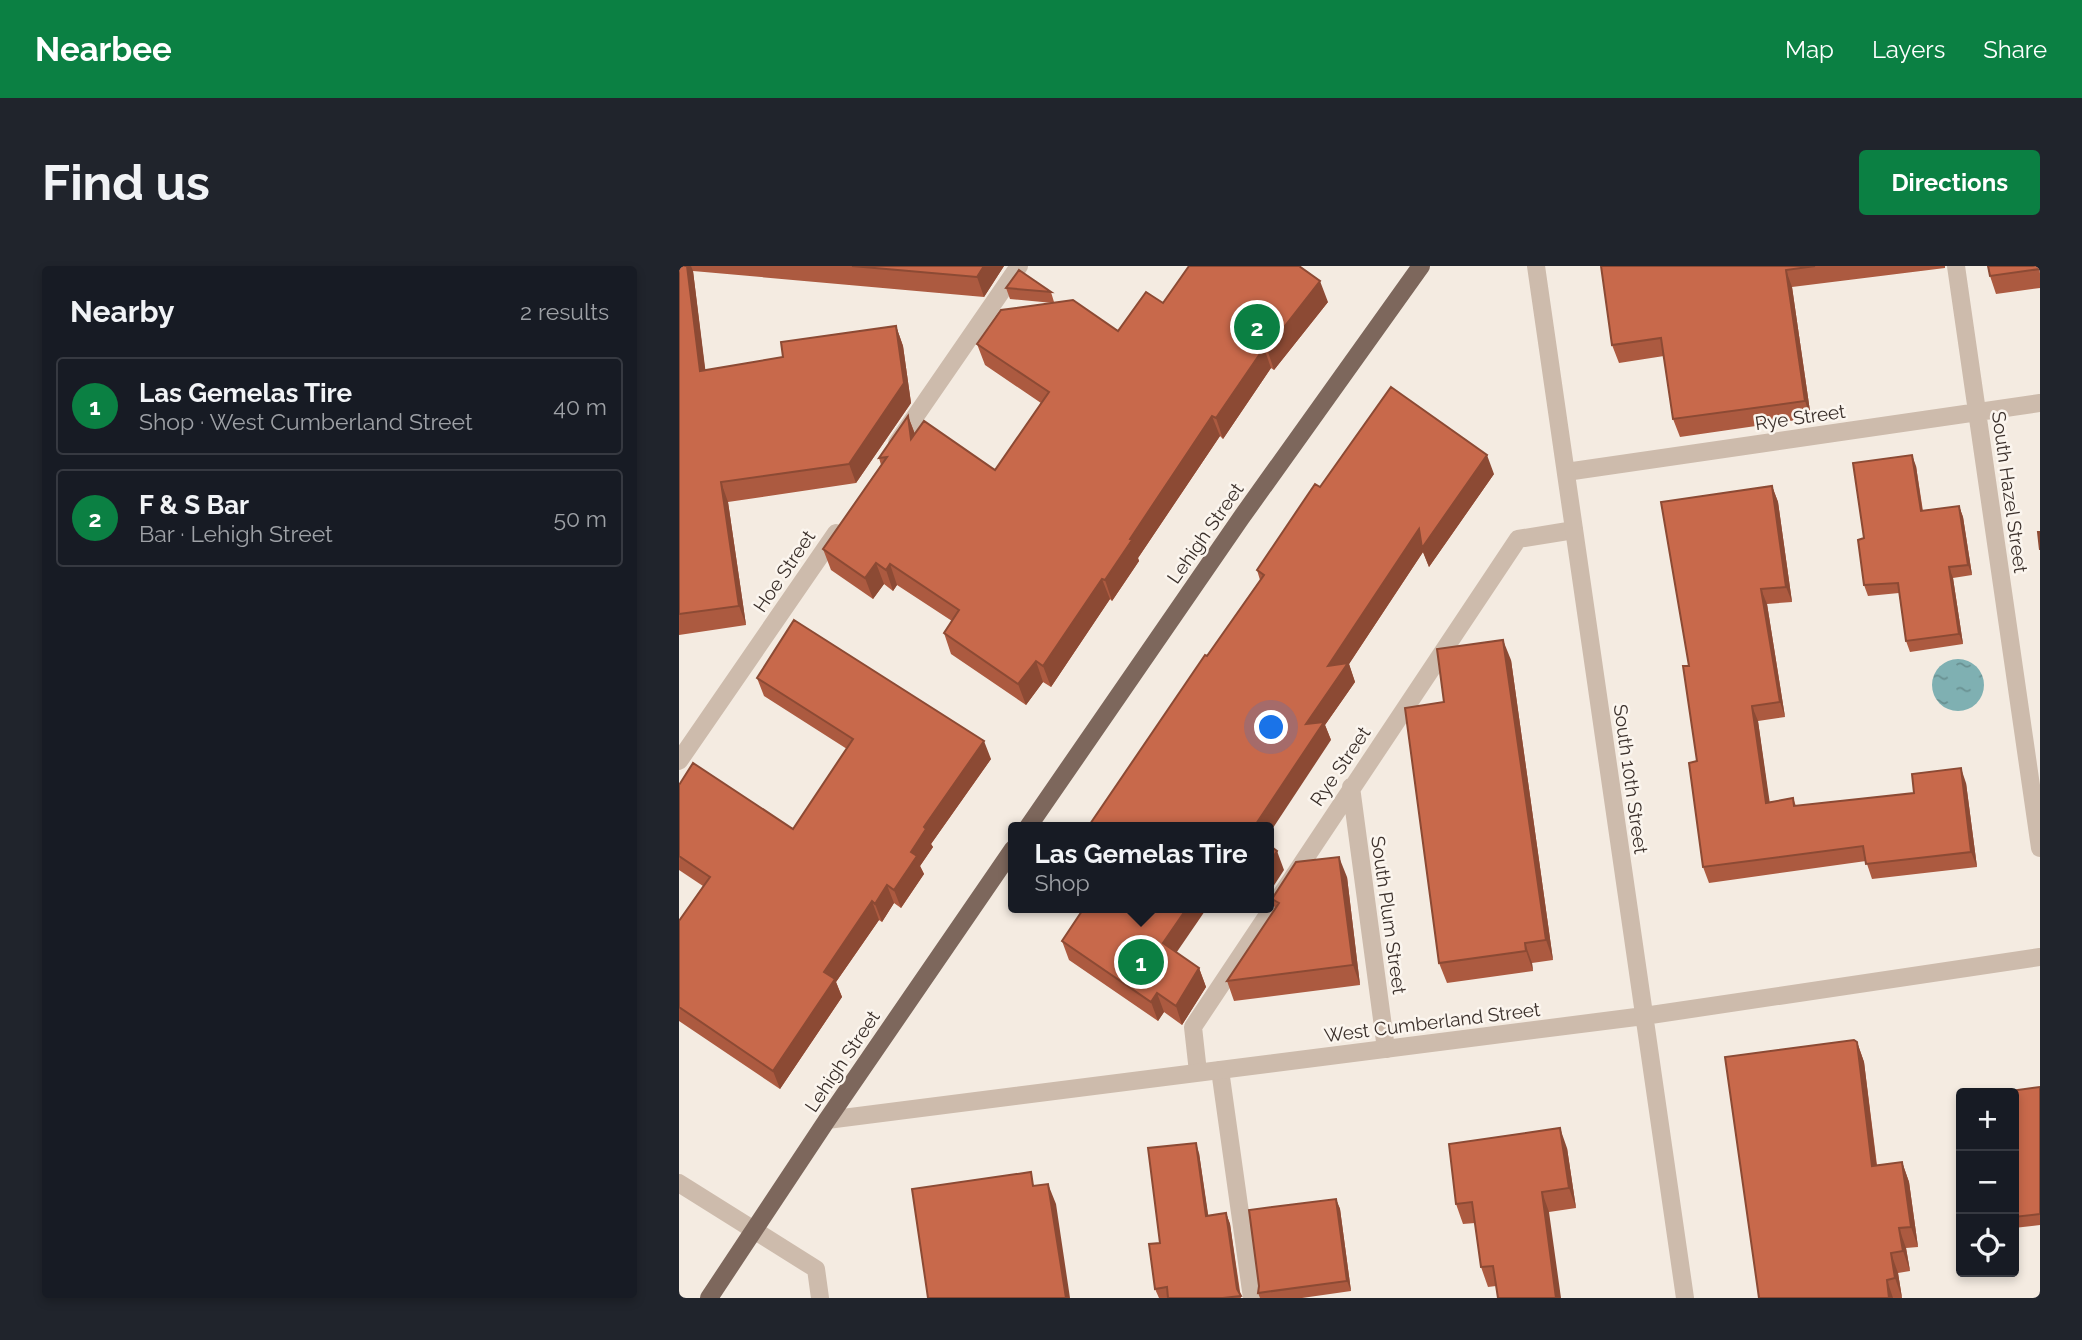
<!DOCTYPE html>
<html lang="en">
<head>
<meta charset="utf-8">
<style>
  :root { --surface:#171b24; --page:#20242c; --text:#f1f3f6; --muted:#9ea1a6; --line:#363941; --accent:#0b8043 }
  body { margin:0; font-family:Raleway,sans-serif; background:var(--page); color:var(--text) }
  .controls { position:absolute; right:21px; bottom:21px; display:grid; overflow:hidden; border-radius:7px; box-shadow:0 4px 10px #0003 }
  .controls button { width:63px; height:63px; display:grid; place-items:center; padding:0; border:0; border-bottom:2px solid var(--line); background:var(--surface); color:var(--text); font:35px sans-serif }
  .you { position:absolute; left:593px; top:462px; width:24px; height:24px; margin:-18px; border:5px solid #fff; border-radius:50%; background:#1a73e8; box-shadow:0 0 0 10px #1a73e833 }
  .badge { display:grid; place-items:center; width:46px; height:46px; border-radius:50%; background:var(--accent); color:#fff; font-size:23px; font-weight:700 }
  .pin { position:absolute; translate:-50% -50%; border:4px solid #fff; box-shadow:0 2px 7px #0006 }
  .popup { position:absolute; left:329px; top:556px; width:266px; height:91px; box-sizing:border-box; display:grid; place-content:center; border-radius:7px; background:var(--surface); filter:drop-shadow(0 2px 5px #0005); font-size:23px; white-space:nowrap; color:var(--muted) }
  .popup b { font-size:26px; color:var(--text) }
  .popup::after { content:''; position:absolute; left:50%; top:100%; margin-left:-14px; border:14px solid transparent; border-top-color:var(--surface) }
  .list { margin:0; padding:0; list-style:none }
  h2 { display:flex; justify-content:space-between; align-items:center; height:91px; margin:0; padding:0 28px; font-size:30px }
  h2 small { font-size:23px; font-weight:400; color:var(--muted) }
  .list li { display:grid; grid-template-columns:46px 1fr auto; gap:21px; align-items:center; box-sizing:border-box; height:98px; margin:0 14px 14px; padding:0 14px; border:2px solid var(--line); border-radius:7px }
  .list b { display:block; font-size:26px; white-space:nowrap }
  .list p { margin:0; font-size:23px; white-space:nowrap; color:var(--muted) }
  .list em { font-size:23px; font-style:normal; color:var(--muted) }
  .icon { flex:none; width:38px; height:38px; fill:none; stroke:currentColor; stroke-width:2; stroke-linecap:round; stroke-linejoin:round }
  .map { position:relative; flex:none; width:1361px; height:1032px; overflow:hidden; border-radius:7px }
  header { display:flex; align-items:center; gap:42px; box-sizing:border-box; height:98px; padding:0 35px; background:var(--accent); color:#fff }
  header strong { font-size:33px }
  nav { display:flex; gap:38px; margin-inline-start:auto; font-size:24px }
  .intro { display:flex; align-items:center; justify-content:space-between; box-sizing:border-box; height:168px; padding:0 42px }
  h1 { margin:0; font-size:49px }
  .button { padding:18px 32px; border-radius:7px; background:var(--accent); color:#fff; font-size:24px; font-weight:700 }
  main { display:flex; gap:42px; padding:0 42px }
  aside { flex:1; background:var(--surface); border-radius:7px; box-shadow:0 4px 10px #0003 }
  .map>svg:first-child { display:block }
</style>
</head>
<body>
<header>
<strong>Nearbee</strong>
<nav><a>Map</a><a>Layers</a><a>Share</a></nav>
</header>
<div class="intro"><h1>Find us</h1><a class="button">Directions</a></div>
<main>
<aside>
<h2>Nearby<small>2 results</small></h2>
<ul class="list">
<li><span class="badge">1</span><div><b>Las Gemelas Tire</b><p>Shop · West Cumberland Street</p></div><em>40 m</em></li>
<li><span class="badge">2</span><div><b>F &amp; S Bar</b><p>Bar · Lehigh Street</p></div><em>50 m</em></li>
</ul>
</aside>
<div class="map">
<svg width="1361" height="1032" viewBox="0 0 1361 1032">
  <defs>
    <pattern id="water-ripples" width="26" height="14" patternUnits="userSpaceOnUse" patternTransform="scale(1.75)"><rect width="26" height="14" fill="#7fb0b2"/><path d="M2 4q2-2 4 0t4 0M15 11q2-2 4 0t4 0" fill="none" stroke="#699091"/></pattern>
  </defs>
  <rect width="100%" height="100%" fill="#f4ebe1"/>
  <!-- water -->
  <path fill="url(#water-ripples)" d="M1253 419a26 26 0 1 1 52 0a26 26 0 1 1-52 0Z"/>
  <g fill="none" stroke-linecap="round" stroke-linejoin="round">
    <!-- service -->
    <path stroke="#cdbbac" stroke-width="18" d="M 1277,0 L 1361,582
      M 218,177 L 340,0
      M 887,206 L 1361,137
      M 0,495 L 157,267
      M 672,521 L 707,783
      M 541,804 L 573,1032
      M 519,806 L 514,761 L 839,273 L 895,264"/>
    <!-- minor -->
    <path stroke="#cdbbac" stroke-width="18" d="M 857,0 L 1006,1032
      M 148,854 L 965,750 L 1361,691
      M 0,917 L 137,1003 L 141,1032"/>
    <!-- primary -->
    <path stroke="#7d675c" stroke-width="18" d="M 349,561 L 562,252 L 742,0
      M 30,1032 L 148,854 L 334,583"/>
  </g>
  <!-- wall -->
  <path fill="#ac5a40" d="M 0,0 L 325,0 L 305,31 L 14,5 L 26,104 L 104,91 L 217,60 L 224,80 L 232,137 L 177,217 L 49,236 L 67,359 L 0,369 Z
    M 922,0 L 1266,0 L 1266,2 L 1113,21 L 1132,152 L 1001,171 L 994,153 L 985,90 L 940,97 L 933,79 Z
    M 1361,0 L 1361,22 L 1317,28 L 1311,10 Z
    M 327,22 L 372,26 L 375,36 L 439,65 L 484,37 L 649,36 L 595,104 L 592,102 L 544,173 L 541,170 L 459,292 L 460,295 L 433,335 L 431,333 L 372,421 L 364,416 L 347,439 L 272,388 L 265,367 L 273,355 L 218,319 L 214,325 L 205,318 L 194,333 L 152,304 L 144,283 L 202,199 L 200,192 L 229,150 L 236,168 L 316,204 L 362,137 L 306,99 L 298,78 L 374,37 L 331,33 Z
    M 1237,200 L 1244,245 L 1280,240 L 1284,251 L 1293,309 L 1274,312 L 1284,378 L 1231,386 L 1227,375 L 1220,327 L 1189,330 L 1185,319 L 1185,272 Z
    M 815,208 L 750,301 L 744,286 L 670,398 L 676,416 L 646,459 L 652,474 L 528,390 L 581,314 L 578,304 L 641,221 Z
    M 1093,220 L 1099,236 L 1113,336 L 1088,338 L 1106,451 L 1079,455 L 1090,536 L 1114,532 L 1117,540 L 1235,527 L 1287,517 L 1298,601 L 1193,613 L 1187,595 L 1030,617 L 1024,601 L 1018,495 L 1010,400 Z
    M 832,394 L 874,694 L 853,697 L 854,705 L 768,717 L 760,697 L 765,436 Z
    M 78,412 L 312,493 L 252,578 L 254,581 L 241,600 L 245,608 L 222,642 L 215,637 L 203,656 L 200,654 L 157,716 L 163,731 L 101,823 L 0,755 L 0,655 L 24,620 L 0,604 L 0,519 L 114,563 L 168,483 L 85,430 Z
    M 668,611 L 681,719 L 555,735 L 548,715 L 596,643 L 593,633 Z
    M 383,675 L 497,686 L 520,702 L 527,721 L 503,759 L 485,746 L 479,755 L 390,694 Z
    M 1178,776 L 1185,796 L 1198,899 L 1223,896 L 1230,916 L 1239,981 L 1227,982 L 1231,1005 L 1219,1007 L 1223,1032 L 1080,1032 Z
    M 1361,821 L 1361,959 L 1335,962 L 1335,827 Z
    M 888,882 L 897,942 L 870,946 L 817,1020 L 809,1021 L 802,1001 L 796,957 L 784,958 L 777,938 Z
    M 520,887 L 529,950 L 547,947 L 551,958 L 562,1032 L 480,1032 L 476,1023 L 481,977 Z
    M 657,933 L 661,943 L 672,1025 L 623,1032 L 581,1032 L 579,1027 Z"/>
  <!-- shaded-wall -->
  <path fill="#8c4a34" d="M 8,0 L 12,0 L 14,5 L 29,125 L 21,105 Z
    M 305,0 L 325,0 L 305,31 L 298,11 Z
    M 1107,4 L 1113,21 L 1132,152 L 1126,135 Z
    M 641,15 L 649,36 L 595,104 L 588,83 Z
    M 217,60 L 224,80 L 232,137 L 177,217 L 170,198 Z
    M 585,82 L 592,102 L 544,173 L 537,152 Z
    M 229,150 L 237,171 L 232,173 Z
    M 533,150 L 541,170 L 459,292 L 460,295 L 433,335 L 426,314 L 451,273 Z
    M 808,189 L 815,208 L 750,301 L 744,286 L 670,398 L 676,416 L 646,459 L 652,474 L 590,568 L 590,561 L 575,561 L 627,458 L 649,400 L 740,263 Z
    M 1233,189 L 1237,200 L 1245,256 L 1242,245 Z
    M 42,216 L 49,236 L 67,359 L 60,340 Z
    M 1093,220 L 1099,236 L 1113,336 L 1107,321 Z
    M 1280,240 L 1284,251 L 1293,309 L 1289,299 Z
    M 197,297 L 205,318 L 194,333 L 186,312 Z
    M 211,298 L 218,319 L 214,325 L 207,304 Z
    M 1270,301 L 1274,312 L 1284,378 L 1280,368 Z
    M 423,313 L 431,333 L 372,421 L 364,400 Z
    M 1082,323 L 1088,338 L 1106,451 L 1101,436 Z
    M 824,374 L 832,394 L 874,694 L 867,674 Z
    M 357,395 L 364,416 L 347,439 L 339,418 Z
    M 1073,440 L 1079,455 L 1093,552 L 1087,537 Z
    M 305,475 L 312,493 L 252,578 L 254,581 L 241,600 L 245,608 L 222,642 L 215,624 L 232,586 L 245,561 Z
    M 1282,502 L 1287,517 L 1298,601 L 1292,586 Z
    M 598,585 L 605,604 L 590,627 L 590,598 Z
    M 660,591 L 668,611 L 681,719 L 674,699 Z
    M 208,619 L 215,637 L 203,656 L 196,638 Z
    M 193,635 L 200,654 L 157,716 L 163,731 L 101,823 L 94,805 L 145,706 Z
    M 508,642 L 528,642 L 491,696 L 484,677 Z
    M 846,677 L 853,697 L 854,705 L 847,685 Z
    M 520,702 L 527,721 L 503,759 L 497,740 Z
    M 478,727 L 485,746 L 479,755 L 472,736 Z
    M 1178,776 L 1185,796 L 1200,920 L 1193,900 Z
    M 881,862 L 888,882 L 897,942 L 890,922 Z
    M 517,877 L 520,887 L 531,961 L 527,950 Z
    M 1223,896 L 1230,916 L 1239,981 L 1232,961 Z
    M 369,918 L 377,938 L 391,1032 L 387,1032 Z
    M 863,926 L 870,946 L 882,1032 L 877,1032 Z
    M 657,933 L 661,943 L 672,1025 L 668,1015 Z
    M 547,947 L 551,958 L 561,1030 L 558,1023 Z
    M 1220,962 L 1227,982 L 1231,1005 L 1224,985 Z
    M 1212,987 L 1219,1007 L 1223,1032 L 1216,1012 Z
    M 1208,1014 L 1214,1032 L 1210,1032 Z"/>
  <!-- building -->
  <path fill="#c8694b" stroke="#8c4a34" stroke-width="2" d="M 0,0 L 8,0 L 21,105 L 104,91 L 102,76 L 217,60 L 225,117 L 170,198 L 42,216 L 60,340 L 0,348 Z
    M 173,0 L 305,0 L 298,11 Z
    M 510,0 L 620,0 L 641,15 L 588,83 L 585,82 L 537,152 L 533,150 L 451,273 L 453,274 L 426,314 L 423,313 L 364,400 L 357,395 L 339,418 L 265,367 L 280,344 L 211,298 L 207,304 L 197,297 L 186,312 L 144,283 L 208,191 L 200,192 L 229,150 L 232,173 L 245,155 L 316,204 L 370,126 L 298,78 L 322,44 L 394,34 L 439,65 L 467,26 L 484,37 Z
    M 922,0 L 1136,0 L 1107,4 L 1126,135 L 994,153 L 982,72 L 933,79 Z
    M 1309,0 L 1361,0 L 1361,3 L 1311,10 Z
    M 340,4 L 372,26 L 327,22 Z
    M 712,121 L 808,189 L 743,282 L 740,263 L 649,400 L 669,397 L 627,458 L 645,456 L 575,561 L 409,561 L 526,389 L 528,390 L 585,309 L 578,304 L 636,218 L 641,221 Z
    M 1233,189 L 1242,245 L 1280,240 L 1289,299 L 1270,301 L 1280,368 L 1227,375 L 1219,317 L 1185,319 L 1179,274 L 1185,272 L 1174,197 Z
    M 1093,220 L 1107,321 L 1082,323 L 1101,436 L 1073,440 L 1087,537 L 1114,532 L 1115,540 L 1235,527 L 1233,508 L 1282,502 L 1292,586 L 1187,598 L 1184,580 L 1024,601 L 1010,497 L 1018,495 L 1004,400 L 1010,400 L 982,236 Z
    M 1359,266 L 1361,266 L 1361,284 Z
    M 115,354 L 305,475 L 245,561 L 247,563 L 232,586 L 238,590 L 215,624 L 208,619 L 196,638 L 193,635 L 145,706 L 156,713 L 94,805 L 0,741 L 0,655 L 31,611 L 0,590 L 0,519 L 14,497 L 114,563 L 174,473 L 78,412 Z
    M 824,374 L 867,674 L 846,677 L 847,685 L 760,697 L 726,442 L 765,436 L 758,383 Z
    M 590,579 L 598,585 L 590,598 Z
    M 660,591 L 674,699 L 548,715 L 600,637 L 593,633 L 617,596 Z
    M 405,642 L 508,642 L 484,677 L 520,702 L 497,740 L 478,727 L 472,736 L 383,675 Z
    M 1175,774 L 1178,776 L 1193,900 L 1223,896 L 1232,961 L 1220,962 L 1224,985 L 1212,987 L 1216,1012 L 1208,1014 L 1210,1032 L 1080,1032 L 1046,791 Z
    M 1361,821 L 1361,948 L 1335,951 L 1335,827 L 1317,827 Z
    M 881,862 L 890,922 L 863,926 L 877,1032 L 819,1032 L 814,1000 L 802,1001 L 793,936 L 777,938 L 770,878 Z
    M 517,877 L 527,950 L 547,947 L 558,1023 L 562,1030 L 544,1032 L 489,1032 L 488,1021 L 476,1023 L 470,978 L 481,977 L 469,882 Z
    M 352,906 L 354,920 L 369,918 L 387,1032 L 249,1032 L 233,923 Z
    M 657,933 L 668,1015 L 579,1027 L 580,1020 L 570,944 Z"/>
  <g text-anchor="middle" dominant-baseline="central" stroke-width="5" stroke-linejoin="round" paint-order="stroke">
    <!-- street labels -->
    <g font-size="19" fill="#3b302b" stroke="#fbf5ee">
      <text transform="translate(1121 151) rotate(-8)">Rye Street</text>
      <text transform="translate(1331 226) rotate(82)">South Hazel Street</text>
      <text transform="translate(526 267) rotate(-55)">Lehigh Street</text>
      <text transform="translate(105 305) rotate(-56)">Hoe Street</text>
      <text transform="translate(661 500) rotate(-56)">Rye Street</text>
      <text transform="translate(952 513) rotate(82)">South 10th Street</text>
      <text transform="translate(710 649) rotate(82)">South Plum Street</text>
      <text transform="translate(753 756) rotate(-7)">West Cumberland Street</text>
      <text transform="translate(163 795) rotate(-56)">Lehigh Street</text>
    </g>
  </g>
</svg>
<div class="controls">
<button>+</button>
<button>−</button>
<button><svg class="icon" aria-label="locate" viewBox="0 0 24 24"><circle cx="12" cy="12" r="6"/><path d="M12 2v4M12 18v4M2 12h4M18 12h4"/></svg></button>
</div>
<div class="you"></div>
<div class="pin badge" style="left:462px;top:696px">1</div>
<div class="popup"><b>Las Gemelas Tire</b>Shop</div>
<div class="pin badge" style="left:578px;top:61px">2</div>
</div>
</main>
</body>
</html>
